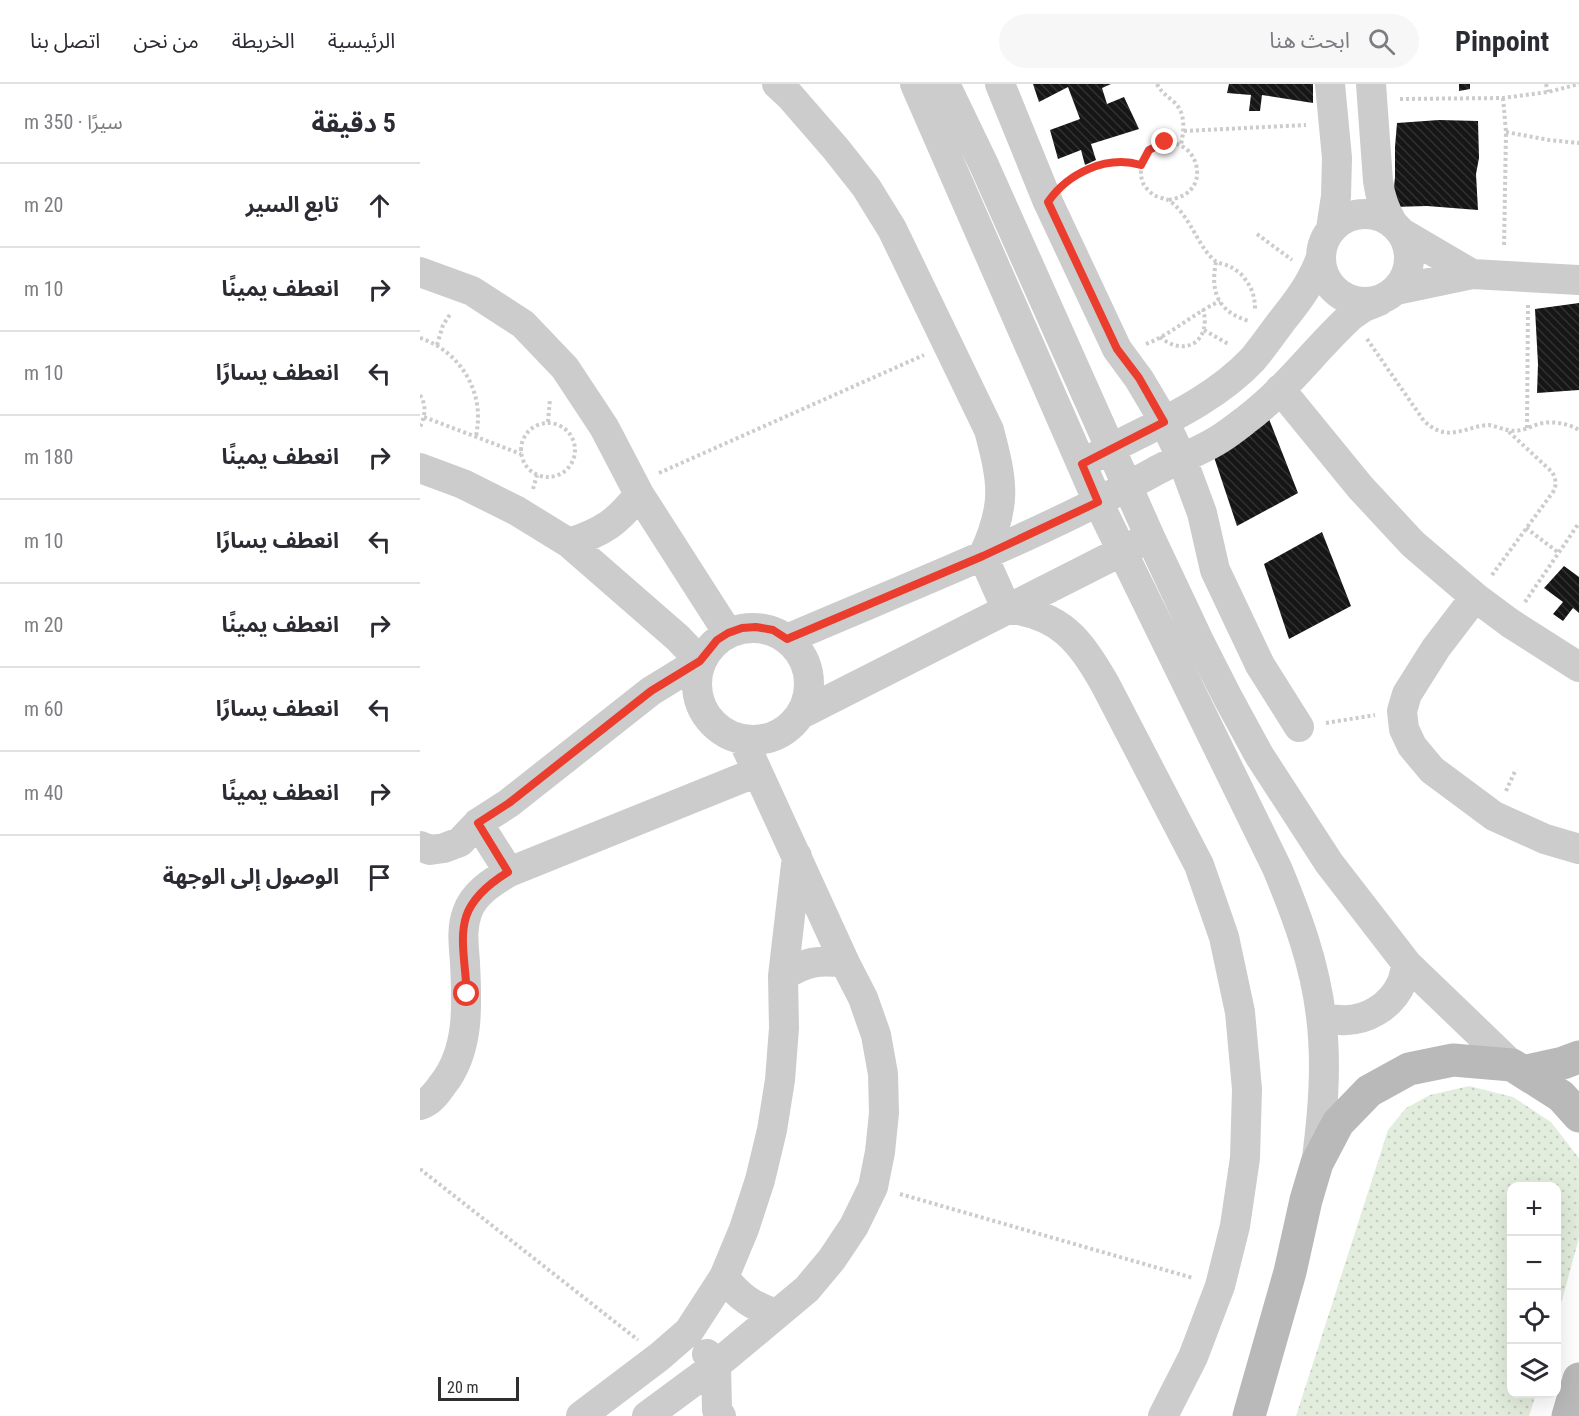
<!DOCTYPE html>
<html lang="ar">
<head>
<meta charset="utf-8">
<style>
  :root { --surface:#fff; --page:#f7f7f7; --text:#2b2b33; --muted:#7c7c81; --line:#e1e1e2 }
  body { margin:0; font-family:"Roboto Condensed","Noto Sans Arabic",sans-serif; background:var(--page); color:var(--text); direction:rtl }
  .controls { position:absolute; right:18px; bottom:18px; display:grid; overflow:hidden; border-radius:12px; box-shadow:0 6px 24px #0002 }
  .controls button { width:54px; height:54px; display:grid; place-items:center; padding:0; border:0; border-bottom:2px solid var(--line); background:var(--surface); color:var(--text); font:30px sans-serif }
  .scale { position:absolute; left:18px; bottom:15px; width:81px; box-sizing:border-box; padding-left:6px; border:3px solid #2f2f2f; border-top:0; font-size:16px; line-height:21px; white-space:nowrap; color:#2f2f2f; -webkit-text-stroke:4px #fff; paint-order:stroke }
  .stop { position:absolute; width:18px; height:18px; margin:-14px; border:4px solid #ea3d2e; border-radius:50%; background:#fff }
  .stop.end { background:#ea3d2e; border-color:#fff; box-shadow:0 2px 6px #0008 }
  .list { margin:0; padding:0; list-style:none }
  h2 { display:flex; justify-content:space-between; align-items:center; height:78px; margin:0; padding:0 24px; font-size:26px }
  h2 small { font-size:20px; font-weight:400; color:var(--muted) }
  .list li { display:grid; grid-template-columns:39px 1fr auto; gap:18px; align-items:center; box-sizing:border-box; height:84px; padding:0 24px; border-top:2px solid var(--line) }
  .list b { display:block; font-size:22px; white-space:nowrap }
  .list em { font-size:20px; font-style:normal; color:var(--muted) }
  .icon { flex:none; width:33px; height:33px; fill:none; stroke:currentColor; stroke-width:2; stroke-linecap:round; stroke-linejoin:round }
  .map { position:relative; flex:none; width:1159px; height:1332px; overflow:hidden; direction:ltr }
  header { display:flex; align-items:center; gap:36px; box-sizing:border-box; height:84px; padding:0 30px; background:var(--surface); border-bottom:2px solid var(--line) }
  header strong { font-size:28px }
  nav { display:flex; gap:33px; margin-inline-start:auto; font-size:21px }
  .search { width:420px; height:54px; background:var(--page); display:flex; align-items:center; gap:15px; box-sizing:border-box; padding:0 21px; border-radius:33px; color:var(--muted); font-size:22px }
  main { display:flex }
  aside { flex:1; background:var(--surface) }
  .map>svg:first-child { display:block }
</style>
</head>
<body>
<header>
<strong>Pinpoint</strong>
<div class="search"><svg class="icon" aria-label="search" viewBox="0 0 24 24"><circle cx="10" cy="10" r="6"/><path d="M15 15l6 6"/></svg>ابحث هنا</div>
<nav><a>الرئيسية</a><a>الخريطة</a><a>من نحن</a><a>اتصل بنا</a></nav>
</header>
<main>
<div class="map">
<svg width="1159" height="1332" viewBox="0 0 1159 1332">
  <defs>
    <pattern id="garden-dots" width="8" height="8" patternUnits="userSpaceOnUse" patternTransform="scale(1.5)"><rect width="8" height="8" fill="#e3eddd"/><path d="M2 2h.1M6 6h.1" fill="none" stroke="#c3ccbe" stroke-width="1.8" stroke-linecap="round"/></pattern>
    <pattern id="building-back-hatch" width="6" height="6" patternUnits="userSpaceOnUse" patternTransform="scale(1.5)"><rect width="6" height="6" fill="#161616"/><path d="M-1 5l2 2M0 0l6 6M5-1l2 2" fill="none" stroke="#303030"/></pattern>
  </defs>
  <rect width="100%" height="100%" fill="#fff"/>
  <!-- garden -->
  <path fill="url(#garden-dots)" d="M 1049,1002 L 1093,1013 L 1131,1038 L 1159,1074 L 1159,1154 L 1137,1234 L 1136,1102 L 1092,1102 L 1092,1310 L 1116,1310 L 1109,1332 L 876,1332 L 968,1046 L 986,1024 L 1010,1011 Z"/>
  <!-- building -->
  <path fill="url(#building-back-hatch)" d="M 613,0 L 691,0 L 682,4 L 687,20 L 704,13 L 719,45 L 671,60 L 676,76 L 665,81 L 661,66 L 638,75 L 630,46 L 660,35 L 648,3 L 619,18 Z
    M 809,0 L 893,0 L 893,19 L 842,11 L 840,27 L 829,27 L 831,11 L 807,9 Z
    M 1039,0 L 1050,0 L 1050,5 L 1039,7 Z
    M 1019,36 L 1058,37 L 1059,74 L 1056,90 L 1058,126 L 1007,122 L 972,123 L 975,93 L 975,63 L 977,39 Z
    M 1159,219 L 1159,306 L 1117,309 L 1118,280 L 1115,225 Z
    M 849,335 L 878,409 L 817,442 L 792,367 Z
    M 902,448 L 931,522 L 869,555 L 844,480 Z
    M 1144,482 L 1159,493 L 1159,529 L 1153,524 L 1143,537 L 1133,530 L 1143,518 L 1124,504 Z"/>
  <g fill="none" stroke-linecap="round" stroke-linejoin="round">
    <!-- path -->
    <path stroke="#ccc" stroke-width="4" stroke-dasharray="3 3" stroke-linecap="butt" d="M 737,0 C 741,8 747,12 754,18 C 766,29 764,46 761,61
      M 1126,0 L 1128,8
      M 1083,14 L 1086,48 L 1084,163
      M 980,15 L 1083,14 L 1128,8 L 1159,0
      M 764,47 L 886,41
      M 1086,48 L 1129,56 L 1159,59
      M 649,96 C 671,83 695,74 721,81
      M 749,116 C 753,115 758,114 762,112 C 790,99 776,56 746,59 C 727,60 715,84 724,101 C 728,107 735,113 742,114 C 746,116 747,115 750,117 C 771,133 777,161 794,176 C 799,180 806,180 811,183 C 816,186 822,190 825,195 C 832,204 835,213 835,225
      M 837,150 L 872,176
      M 796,178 C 790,208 798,228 829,237
      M 784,246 L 810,261
      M 740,253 C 765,274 792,257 783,225
      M 0,254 C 34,265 58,297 58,333 C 58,340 57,346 56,353
      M 947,255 L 1004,337 C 1023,354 1034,349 1056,343 C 1060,342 1065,341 1069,341 C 1080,343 1090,349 1101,346 C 1108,345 1115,340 1123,339 C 1135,337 1149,340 1159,346
      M 726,260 C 752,250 774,229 800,217
      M 17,261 L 23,241 L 31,229
      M 0,311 C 7,322 5,332 0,343
      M 4,333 L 101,370
      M 128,338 L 130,315
      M101 366a27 27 0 1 1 54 0a27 27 0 1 1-54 0Z
      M 1107,344 L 1108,221
      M 239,389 L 504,271
      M 113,405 L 117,391
      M 1106,444 L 1139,469
      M 1072,491 L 1133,408 C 1137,401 1136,395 1132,388 L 1088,347
      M 1105,518 L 1159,439
      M 906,639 L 955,631
      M 1086,707 L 1096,685
      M 0,1085 L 218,1256
      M 480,1110 L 773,1194"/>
    <!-- street -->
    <path stroke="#ccc" stroke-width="30" d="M 357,0 L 370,12 L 416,65 L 446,103 L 472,145 L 569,346 C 583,399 587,421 563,472 L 586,524 C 641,531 659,555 685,600 L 779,781 L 804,853 L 820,928 L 827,1005 L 825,1074 L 815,1142 L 800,1202 L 773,1273 L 743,1332
      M 495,0 L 678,418 L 857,784 C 877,832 895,880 901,932 C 907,980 903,1027 897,1074
      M 525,0 L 564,81 L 730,453 L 779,557 L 808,614 L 839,671 L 909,779 L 987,880 L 1092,981
      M 580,0 L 628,118 L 697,265 L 719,295 L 744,337 L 762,375 L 782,429 L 795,486 L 840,581 L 879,643
      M 910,0 L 917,74 L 916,112 L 911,145
      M 951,0 L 958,97 C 960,112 964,125 972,138
      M901 174a44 44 0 1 1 88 0a44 44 0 1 1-88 0Z
      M 982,149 L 1052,190
      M 0,188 L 52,207 L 103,240 L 145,284 L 184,343 L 219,410 L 308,549
      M 976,206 L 1052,190 L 1159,196
      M 860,305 L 940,403 L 993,460 L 1055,513 L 1090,539 L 1159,583
      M 673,374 C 727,344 790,321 833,275 C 843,263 852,250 861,238 C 877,218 891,200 900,176
      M 0,384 L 43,400 L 97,427 L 149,459 L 258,554 L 280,577 L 231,607 L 89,719 L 58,739 L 40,758 L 24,764 L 10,766 L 0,762
      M 149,459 C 183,448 198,438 219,410
      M 1055,513 L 1016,564 L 987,610 L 982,627 L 984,645 L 992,662 L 1012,686 L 1074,732 L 1125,755 L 1159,765
      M277 600a56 56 0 1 1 112 0a56 56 0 1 1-112 0Z
      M 367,555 C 490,502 615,454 732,389 C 753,377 777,369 798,356 C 808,350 818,342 827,335 C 866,306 895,265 931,232 L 944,223 L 959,217
      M 381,630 L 718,459
      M 58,739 L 89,788
      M 363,892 C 385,878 399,875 425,879
      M 901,932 C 907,934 914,936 920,936 C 946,938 972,922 982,898 C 984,893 985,886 987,880
      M 0,1021 C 11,1018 17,1008 23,1000 C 50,966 47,919 45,879 C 44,862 41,846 47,829 C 53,810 72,798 89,788 L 337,688
      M 304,1193 C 318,1212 333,1223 357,1230
      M 287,1270 L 296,1281 L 297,1326 L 301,1332
      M 161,1332 L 239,1273 L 269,1247 L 304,1193 L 324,1145 L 340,1096 L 352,1046 L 360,996 L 364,944 L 363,892 L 377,772
      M 227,1332 L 296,1281 L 387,1205 L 412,1175 L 434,1142 L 453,1103 L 460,1068 L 464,1029 L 463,990 L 456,951 L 443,914 L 425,879 L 323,656"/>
    <!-- secondary -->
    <path stroke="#b9b9b9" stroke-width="33" d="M 1103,988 L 1143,979 L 1159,973
      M 829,1332 L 870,1188 L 886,1116 L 897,1079 L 918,1039 L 949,1007 L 989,985 L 1033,976 L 1092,981 L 1141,1012 L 1159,1032
      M 1148,1332 L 1159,1295"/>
  </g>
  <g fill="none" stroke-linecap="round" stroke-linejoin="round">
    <!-- route -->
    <path stroke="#ea3d2e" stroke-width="8" d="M 47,910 C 43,850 30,824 88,788 L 58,739 L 89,719 L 231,607 L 280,577 L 297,556 L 308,549 L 322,544 L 336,543 L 353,546 L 367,555 L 563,472 L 678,418 L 662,380 L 744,338 L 719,294 L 697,265 L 628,118 C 648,89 686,71 721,81 L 729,66 L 745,58"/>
  </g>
</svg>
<div class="controls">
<button>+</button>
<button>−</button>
<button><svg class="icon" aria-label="locate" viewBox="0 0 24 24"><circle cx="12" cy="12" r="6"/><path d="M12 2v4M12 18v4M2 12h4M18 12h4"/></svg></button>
<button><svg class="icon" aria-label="layers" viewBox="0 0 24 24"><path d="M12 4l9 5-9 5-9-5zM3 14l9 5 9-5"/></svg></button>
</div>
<div class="scale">20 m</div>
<div class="stop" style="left:47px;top:910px"></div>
<div class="stop end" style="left:745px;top:58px"></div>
</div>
<aside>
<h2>5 دقيقة<small>سيرًا · 350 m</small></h2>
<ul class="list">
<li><svg class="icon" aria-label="ahead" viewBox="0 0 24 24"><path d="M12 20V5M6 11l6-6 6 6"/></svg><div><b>تابع السير</b></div><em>20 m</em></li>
<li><svg class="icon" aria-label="right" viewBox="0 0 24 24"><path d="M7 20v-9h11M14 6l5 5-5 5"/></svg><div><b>انعطف يمينًا</b></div><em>10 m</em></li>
<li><svg class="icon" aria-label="left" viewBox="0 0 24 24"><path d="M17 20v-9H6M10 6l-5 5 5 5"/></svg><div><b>انعطف يسارًا</b></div><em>10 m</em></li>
<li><svg class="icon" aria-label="right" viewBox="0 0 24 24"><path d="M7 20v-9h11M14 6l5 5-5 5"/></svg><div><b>انعطف يمينًا</b></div><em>180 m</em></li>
<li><svg class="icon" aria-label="left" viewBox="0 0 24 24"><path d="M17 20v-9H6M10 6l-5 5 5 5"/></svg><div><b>انعطف يسارًا</b></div><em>10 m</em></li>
<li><svg class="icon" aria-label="right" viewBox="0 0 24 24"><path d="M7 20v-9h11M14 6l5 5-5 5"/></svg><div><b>انعطف يمينًا</b></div><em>20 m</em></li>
<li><svg class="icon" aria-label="left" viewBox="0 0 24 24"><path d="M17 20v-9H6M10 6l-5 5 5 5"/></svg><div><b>انعطف يسارًا</b></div><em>60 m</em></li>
<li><svg class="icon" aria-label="right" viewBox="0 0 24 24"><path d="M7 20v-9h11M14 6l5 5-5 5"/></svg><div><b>انعطف يمينًا</b></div><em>40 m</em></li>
<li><svg class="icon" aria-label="arrive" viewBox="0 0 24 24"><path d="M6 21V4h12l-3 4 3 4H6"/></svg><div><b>الوصول إلى الوجهة</b></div></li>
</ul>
</aside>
</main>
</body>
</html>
